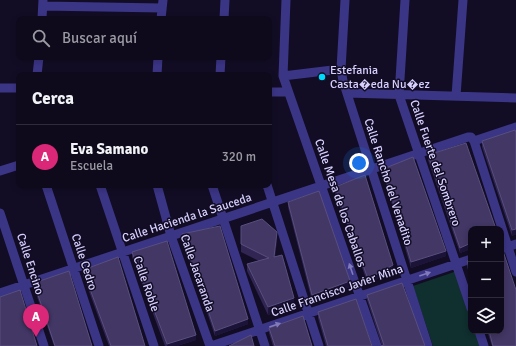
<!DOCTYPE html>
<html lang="es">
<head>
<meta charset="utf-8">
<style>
  :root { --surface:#0e0a1b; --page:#1c1828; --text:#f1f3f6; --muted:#9b9aa3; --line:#2e2b3a; --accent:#db2777 }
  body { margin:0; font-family:Signika,sans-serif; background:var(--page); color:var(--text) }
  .controls { position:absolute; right:12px; bottom:12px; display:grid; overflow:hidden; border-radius:8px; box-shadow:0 2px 6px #0003 }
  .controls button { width:36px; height:36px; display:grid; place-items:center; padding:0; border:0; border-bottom:1px solid var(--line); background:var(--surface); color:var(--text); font:20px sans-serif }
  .you { position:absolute; left:359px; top:163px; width:14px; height:14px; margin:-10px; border:3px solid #fff; border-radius:50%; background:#1a73e8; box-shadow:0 0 0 6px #1a73e833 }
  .badge { display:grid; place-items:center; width:26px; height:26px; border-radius:50%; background:var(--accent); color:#fff; font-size:13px; font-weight:700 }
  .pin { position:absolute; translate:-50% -33px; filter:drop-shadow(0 1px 2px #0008) }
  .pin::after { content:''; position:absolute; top:21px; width:14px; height:12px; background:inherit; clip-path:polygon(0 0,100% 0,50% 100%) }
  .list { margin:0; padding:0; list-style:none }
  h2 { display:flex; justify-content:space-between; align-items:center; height:52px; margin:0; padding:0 16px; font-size:17px }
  h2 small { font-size:13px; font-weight:400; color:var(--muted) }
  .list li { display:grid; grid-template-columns:26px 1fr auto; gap:12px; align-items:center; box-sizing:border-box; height:64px; padding:0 16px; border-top:1px solid var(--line) }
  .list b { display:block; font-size:15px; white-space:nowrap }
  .list p { margin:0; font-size:13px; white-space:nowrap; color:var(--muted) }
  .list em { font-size:13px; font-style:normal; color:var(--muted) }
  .icon { flex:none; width:22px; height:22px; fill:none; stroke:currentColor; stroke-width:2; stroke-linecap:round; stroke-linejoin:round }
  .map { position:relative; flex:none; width:516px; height:346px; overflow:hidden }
  .search { position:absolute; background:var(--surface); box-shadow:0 2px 6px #0003; left:16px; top:16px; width:256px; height:44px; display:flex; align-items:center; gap:10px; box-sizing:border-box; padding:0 14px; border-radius:8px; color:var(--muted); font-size:15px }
  .panel { position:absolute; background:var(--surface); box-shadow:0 2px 6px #0003; left:16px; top:72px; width:256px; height:116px; border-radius:8px }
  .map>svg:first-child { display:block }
</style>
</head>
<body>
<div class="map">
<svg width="516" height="346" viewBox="0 0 516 346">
  <rect width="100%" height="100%" fill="#120d24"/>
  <!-- green -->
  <path fill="#102f2f" d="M 457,271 L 471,313 L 471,331 L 477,331 L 482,346 L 433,346 L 413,286 Z"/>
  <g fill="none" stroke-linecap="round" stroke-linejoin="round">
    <!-- street -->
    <path stroke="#3b3586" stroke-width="9" d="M 286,0 L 283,76 L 377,346
      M 345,0 L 341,69 L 343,81 L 428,346
      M 405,0 L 399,95 L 471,308
      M 43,6 L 162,8
      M 42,19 L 43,0
      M 161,19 L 163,0
      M 224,19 L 225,0
      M 37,75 L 39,57
      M 157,75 L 158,57
      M 220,75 L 221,57
      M 283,76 L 341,69
      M 0,88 L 19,88
      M 269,92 L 288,92
      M 347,93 L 516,98
      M 456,96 L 463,0
      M 474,141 L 516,127
      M 0,171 L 19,165
      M 46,185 L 99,346
      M 100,185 L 154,346
      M 157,185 L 171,236 L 210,346
      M 212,185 L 265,346
      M 267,185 L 319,346
      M 0,213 L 44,346
      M 501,249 L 516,244
      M 0,293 L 468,137 L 471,137 L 474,141 L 516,272
      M 479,331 L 484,346
      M 211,346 L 471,259"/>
  </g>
  <!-- wall -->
  <path fill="#302553" d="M 516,132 L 516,234 L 512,236 L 482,147 L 482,141 Z
    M 428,155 L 471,229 L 471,249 L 460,253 L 428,160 Z
    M 383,169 L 446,256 L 411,268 L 383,174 Z
    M 335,187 L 393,270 L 368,284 L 335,193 Z
    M 288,202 L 350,287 L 312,301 L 288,207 Z
    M 241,226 L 277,240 L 275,257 L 294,305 L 268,315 L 247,271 L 247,264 L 259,261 L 241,252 Z
    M 182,234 L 248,324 L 215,336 L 182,239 Z
    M 132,252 L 196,340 L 177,346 L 165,346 L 132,257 Z
    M 471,260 L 471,280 L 467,267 L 467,261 Z
    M 83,270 L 145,346 L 109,346 L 83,275 Z
    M 34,283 L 92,346 L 54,346 L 34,288 Z
    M 367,295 L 425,346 L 382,346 L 367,300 Z
    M 318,312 L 372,346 L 326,346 L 318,318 Z
    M 269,328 L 312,346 L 273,346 L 269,333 Z
    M 487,331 L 501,331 L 516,346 L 492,346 Z"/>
  <!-- shaded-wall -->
  <path fill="#1c1438" d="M 516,229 L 516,234 L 512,236 L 512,230 Z
    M 277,232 L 277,240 L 274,264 L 274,257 Z
    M 471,243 L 471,249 L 460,253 L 460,248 Z
    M 446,251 L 446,256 L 411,268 L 411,262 Z
    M 393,265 L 393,270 L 368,284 L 368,279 Z
    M 350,281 L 350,287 L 312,301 L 312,295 Z
    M 294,298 L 294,305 L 268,315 L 268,307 Z
    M 248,319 L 248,324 L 215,336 L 215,331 Z
    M 196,335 L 196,340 L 177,346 L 167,346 L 167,344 Z"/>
  <!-- building -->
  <path fill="#423765" stroke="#594f7e" d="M 515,130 L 516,132 L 516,229 L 512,230 L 482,141 Z
    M 466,143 L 496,229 L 471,229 L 471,243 L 460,248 L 428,155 Z
    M 413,157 L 446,251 L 411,262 L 383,169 Z
    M 365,175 L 393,265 L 368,279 L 335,187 Z
    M 319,191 L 350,281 L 312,295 L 288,202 Z
    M 262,219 L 277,232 L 274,257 L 282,255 L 294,298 L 268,307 L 247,264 L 269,258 L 241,244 L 241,226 Z
    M 220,226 L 248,319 L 215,331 L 182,234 Z
    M 167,241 L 196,335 L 167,344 L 132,252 Z
    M 501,251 L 503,251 L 516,290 L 516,346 L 493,346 L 489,331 L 501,331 Z
    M 118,257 L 145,346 L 111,346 L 83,270 Z
    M 471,260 L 471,275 L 467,261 Z
    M 69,271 L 92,346 L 55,346 L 34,283 Z
    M 402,283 L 425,346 L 381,346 L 384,345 L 367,295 Z
    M 20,290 L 37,346 L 0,346 L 0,297 Z
    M 356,299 L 372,346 L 328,346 L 318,312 Z
    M 303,316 L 312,346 L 275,346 L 269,328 Z
    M 251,335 L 254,346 L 229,346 Z"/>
  <!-- one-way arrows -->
  <defs><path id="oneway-solid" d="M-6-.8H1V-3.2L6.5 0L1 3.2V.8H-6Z"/></defs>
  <g fill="#817bbc">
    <use href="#oneway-solid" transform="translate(351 269) rotate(-109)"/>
    <use href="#oneway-solid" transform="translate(425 274) rotate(-19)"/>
    <use href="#oneway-solid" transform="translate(275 325) rotate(-19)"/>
  </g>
  <!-- markers -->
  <circle fill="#00d9fb" stroke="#120d24" stroke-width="1.5" cx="322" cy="77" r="4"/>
  <g text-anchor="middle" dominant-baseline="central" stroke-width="3" stroke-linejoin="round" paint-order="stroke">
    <!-- poi labels -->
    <g font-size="12" fill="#d7d0ff" stroke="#120d24" text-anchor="start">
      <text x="330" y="70">Estefania<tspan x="330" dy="14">Casta�eda Nu�ez</tspan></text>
    </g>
    <!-- street labels -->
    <g font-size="12" fill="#d7d0ff" stroke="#120d24">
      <text transform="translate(435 163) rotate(71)">Calle Fuerte del Sombrero</text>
      <text transform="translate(388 182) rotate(72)">Calle Rancho del Venadito</text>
      <text transform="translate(340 203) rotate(71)">Calle Mesa de los Caballos</text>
      <text transform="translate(187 218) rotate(-18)">Calle Hacienda la Sauceda</text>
      <text transform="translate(84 262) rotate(72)">Calle Cedro</text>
      <text transform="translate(30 264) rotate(72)">Calle Encino</text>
      <text transform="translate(197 273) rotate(71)">Calle Jacaranda</text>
      <text transform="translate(146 284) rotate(71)">Calle Roble</text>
      <text transform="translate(337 291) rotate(-19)">Calle Francisco Javier Mina</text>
    </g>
  </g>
</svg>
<div class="controls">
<button>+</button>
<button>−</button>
<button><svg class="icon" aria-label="layers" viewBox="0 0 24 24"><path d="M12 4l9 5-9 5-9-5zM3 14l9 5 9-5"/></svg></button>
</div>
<div class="you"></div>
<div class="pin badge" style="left:36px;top:337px">A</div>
<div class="search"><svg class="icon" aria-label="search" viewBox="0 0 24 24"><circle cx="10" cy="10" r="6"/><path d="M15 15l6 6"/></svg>Buscar aquí</div>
<section class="panel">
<h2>Cerca<small></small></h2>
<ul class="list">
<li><span class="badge">A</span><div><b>Eva Samano</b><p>Escuela</p></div><em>320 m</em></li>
</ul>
</section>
</div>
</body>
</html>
